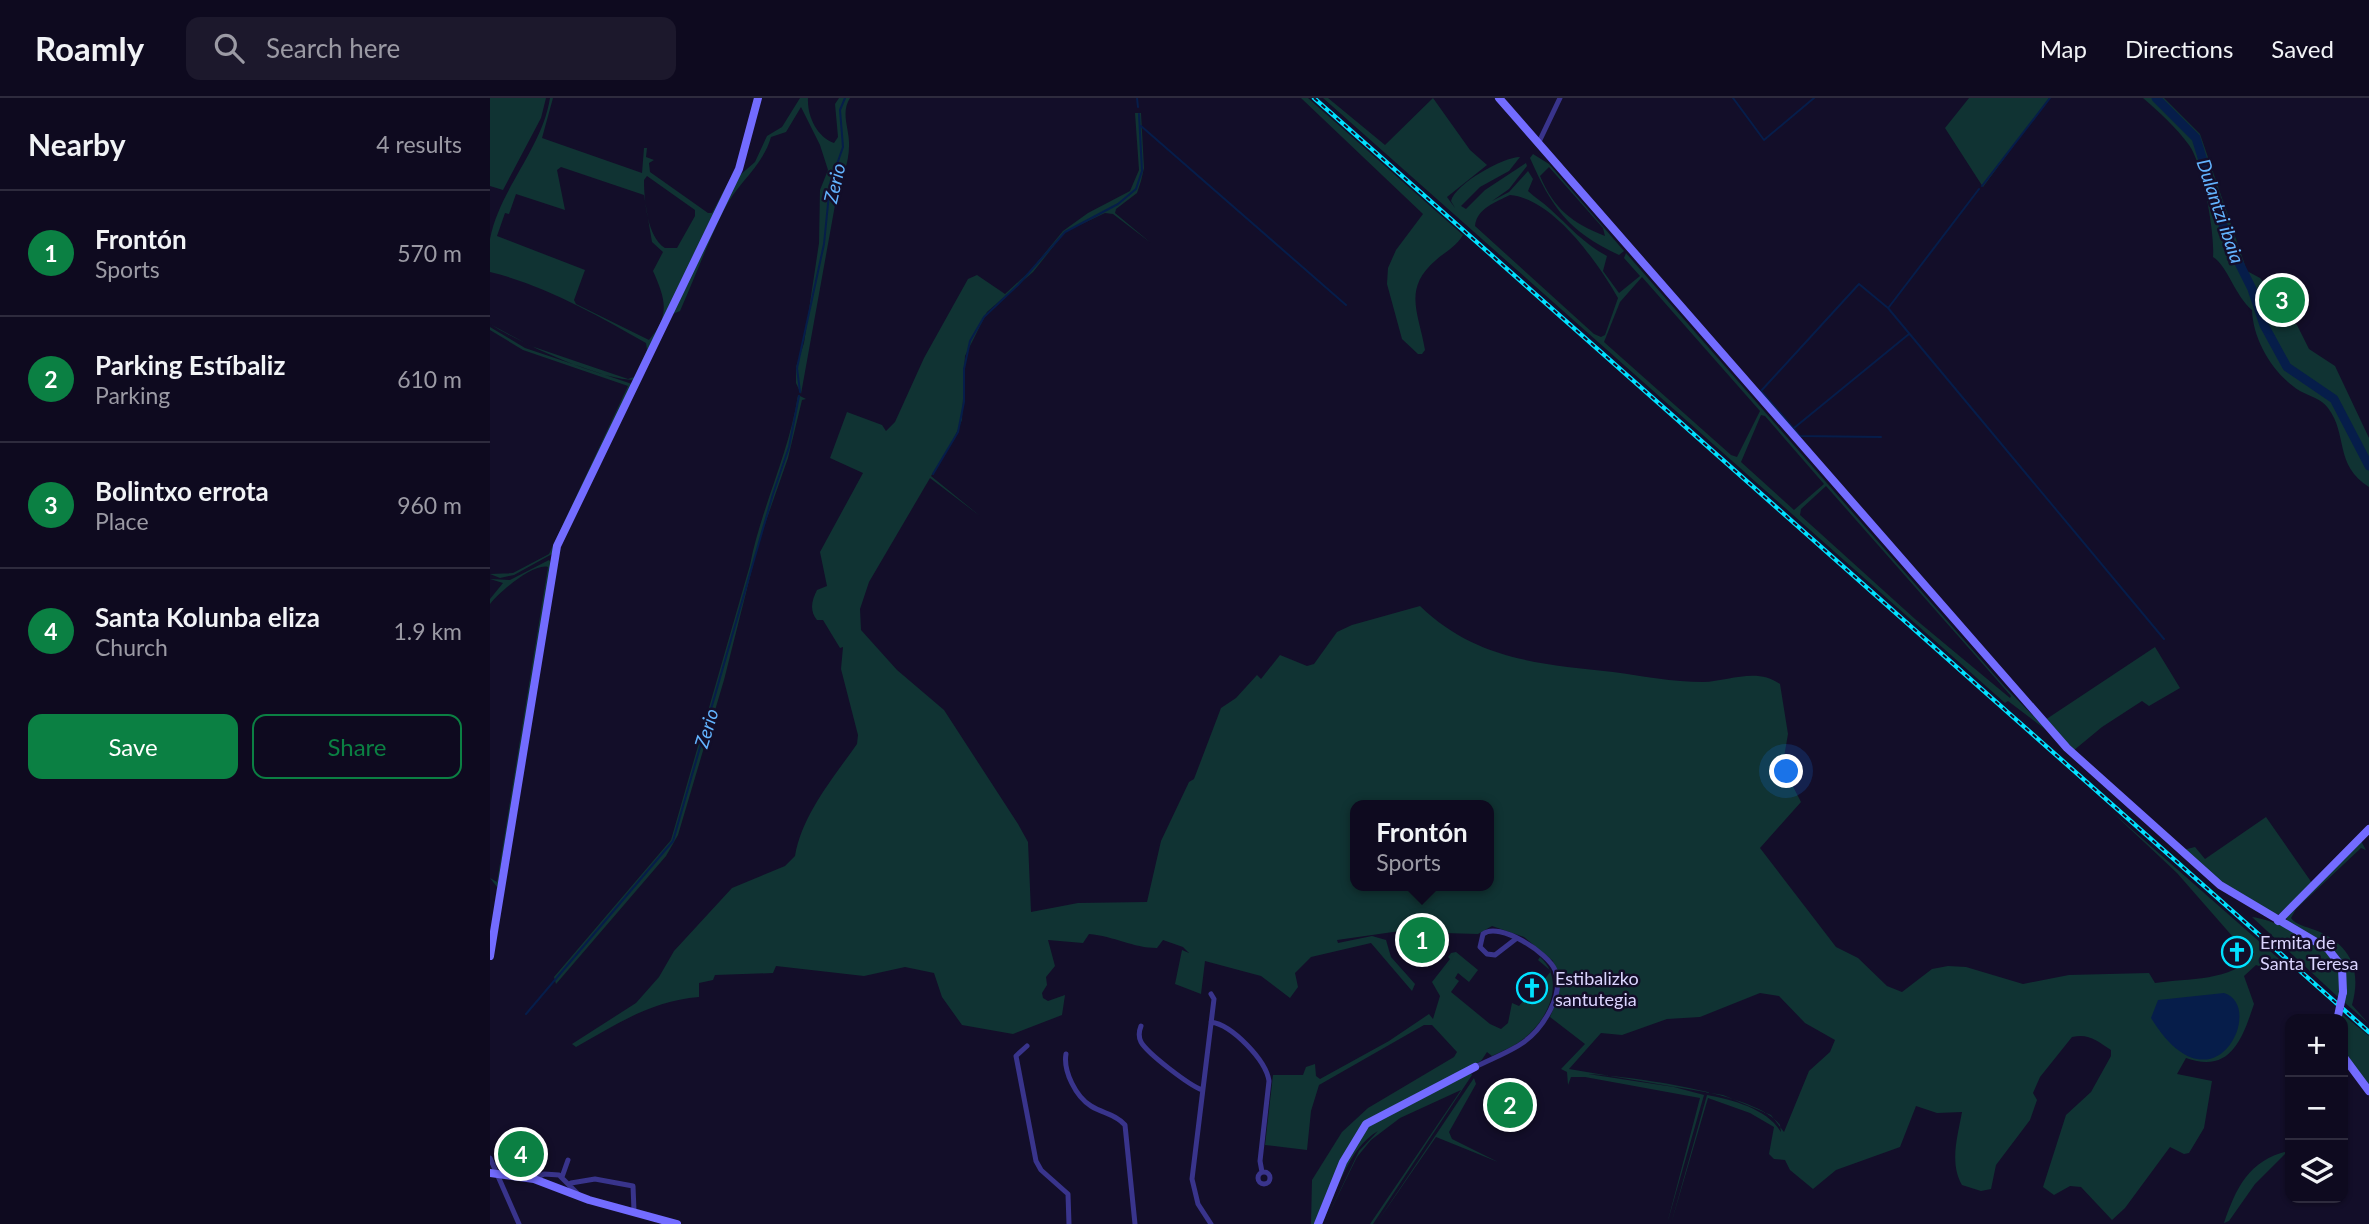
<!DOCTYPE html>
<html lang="en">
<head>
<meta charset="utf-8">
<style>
  :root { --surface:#0e0a1f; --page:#1c182c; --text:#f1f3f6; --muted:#9b9aa4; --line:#2e2b3d; --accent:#0b8043 }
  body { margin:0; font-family:Lato,sans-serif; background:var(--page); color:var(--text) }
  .controls { position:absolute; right:21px; bottom:21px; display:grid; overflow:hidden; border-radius:14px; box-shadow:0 2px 5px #0004 }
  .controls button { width:63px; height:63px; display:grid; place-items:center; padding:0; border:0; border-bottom:2px solid var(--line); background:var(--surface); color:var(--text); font:35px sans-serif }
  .you { position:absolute; left:1297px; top:674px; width:24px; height:24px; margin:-18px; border:5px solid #fff; border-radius:50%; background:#1a73e8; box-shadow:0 0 0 10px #1a73e833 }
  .badge { display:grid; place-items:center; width:46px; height:46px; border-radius:50%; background:var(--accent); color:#fff; font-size:23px; font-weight:700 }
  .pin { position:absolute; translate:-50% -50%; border:4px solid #fff; box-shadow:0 2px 7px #0006 }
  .popup { position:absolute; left:860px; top:702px; width:144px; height:91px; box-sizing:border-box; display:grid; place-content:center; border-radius:14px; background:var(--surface); filter:drop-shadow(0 2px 5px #0005); font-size:23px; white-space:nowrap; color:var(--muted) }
  .popup b { font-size:26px; color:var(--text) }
  .popup::after { content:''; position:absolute; left:50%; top:100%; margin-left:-14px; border:14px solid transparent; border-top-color:var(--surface) }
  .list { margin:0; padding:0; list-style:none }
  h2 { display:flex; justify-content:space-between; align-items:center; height:91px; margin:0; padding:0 28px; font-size:30px }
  h2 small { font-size:23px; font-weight:400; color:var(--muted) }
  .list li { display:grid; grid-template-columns:46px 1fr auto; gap:21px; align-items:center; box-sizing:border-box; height:126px; padding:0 28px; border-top:2px solid var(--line) }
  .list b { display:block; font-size:26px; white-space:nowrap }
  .list p { margin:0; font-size:23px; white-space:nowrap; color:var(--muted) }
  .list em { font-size:23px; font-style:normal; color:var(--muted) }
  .actions { display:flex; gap:14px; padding:21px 28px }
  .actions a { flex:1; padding:16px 0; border:2px solid var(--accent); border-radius:14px; text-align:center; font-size:24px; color:var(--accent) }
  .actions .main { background:var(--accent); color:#fff }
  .icon { flex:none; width:38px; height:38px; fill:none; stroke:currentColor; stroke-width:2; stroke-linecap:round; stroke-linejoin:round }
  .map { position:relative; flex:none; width:1879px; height:1126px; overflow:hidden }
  header { display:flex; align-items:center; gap:42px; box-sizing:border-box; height:98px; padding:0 35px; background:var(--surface); border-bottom:2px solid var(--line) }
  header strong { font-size:33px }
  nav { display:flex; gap:38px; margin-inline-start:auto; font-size:24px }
  .search { width:490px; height:63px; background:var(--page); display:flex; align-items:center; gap:18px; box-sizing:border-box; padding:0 24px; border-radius:14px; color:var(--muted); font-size:26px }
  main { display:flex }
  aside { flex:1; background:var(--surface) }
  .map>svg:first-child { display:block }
</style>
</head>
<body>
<header>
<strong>Roamly</strong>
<div class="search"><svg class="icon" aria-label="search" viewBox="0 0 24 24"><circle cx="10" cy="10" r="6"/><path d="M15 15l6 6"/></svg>Search here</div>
<nav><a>Map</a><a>Directions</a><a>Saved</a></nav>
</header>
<main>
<aside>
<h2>Nearby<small>4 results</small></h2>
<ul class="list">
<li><span class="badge">1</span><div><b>Frontón</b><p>Sports</p></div><em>570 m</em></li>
<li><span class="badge">2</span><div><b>Parking Estíbaliz</b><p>Parking</p></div><em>610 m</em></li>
<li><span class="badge">3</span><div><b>Bolintxo errota</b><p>Place</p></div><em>960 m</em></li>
<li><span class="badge">4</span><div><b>Santa Kolunba eliza</b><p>Church</p></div><em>1.9 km</em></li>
</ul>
<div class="actions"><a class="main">Save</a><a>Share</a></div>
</aside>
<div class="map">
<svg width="1879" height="1126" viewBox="0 0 1879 1126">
  <rect width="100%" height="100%" fill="#130e29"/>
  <!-- green -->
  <path fill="#103333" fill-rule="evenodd" d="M 0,0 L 56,0 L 51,20 L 13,92 L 0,88 Z
    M 60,0 L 63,0 L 52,40 L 152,75 L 154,50 L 157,50 L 156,59 L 164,62 L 159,65 L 160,74 L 218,115 L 222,115 L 243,75 L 144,282 C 110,282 30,245 0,226 L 41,248 L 138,281 L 144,279 L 157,252 L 156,245 C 107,217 54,187 0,174 C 0,163 0,151 0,141 C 10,90 52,51 60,0 ZM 71,69 L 154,97 L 162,144 L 173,154 L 163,173 C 175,200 181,217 159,242 L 86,206 L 84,202 L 95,172 L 7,138 L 15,115 L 19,116 L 26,96 L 75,112 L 67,72 ZM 157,78 L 205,112 L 205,118 L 187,150 L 175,150 C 157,139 154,101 154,82 Z
    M 310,0 L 318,0 C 317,18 327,39 344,45 L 348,39 L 345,6 L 349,0 L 360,0 C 350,16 360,31 359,48 C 359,65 352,80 347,96 L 311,296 L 306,285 L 306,269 L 314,245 L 329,145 L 330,92 L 338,72 L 330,47 L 311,9 L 296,34 L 281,39 C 273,68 247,85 234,112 C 218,144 205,179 190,213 L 180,217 L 250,77 L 265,64 L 277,38 L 292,29 Z
    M 811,0 L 818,0 L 973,137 C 966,149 956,153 946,162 C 912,191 929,215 935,252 L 932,256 L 928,256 L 912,241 L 897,186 L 898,170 L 906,152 L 933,116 Z
    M 833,0 L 838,0 L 895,47 L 943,0 L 980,52 L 997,67 L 957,99 L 965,110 L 961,103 C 965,86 1013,59 1030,59 L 1019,73 L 990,89 L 971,108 L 976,111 L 995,92 L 1036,65 L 1037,68 L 1019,91 L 1002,103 L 1019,94 L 1038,73 L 1043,81 L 1038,93 C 1045,100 1053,104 1060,111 C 1079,128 1094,146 1117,158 L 1113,173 L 1129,195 L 1150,178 L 1134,160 L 1136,155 L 1515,589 L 1559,634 L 1518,603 L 1515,605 ZM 1020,97 C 1064,101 1108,165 1128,200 L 1115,237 L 1111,239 L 1104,236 L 985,128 C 987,110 1006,104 1020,97 ZM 1152,179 L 1270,313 L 1247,359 L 1241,357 L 1114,244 L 1130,204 ZM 1271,317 L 1275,318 L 1334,386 L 1304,412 L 1251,364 ZM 1336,388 L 1521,598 L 1520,600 L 1425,521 L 1310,417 L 1311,411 Z
    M 1479,0 L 1559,0 L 1493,89 L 1455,30 Z
    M 1653,0 L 1674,0 L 1710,36 L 1757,173 L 1770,180 L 1789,202 L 1790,210 L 1807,227 L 1819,251 L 1845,268 L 1879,340 L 1879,389 C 1844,367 1858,336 1838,310 C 1832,301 1819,298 1810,293 C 1784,277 1763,243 1762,212 C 1745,198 1737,167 1723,159 C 1725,136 1713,66 1699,47 C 1686,29 1669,14 1653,0 Z
    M 645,15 L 651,15 L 654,70 L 651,83 L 647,95 L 626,111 L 625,115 L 661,145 L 623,116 L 615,115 L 575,134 L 543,174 L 497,214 L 475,258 L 472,322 L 463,343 L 441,378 L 490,418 L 440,380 L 379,484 L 370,511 L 371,532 L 407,572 L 454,612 L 528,726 L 538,744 L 541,814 L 588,805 L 657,804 L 671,743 L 699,684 L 704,681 L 731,610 L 746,600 L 767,577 L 771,581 L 790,557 L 817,568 L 824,566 L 847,534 L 862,527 L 930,508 C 986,562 1050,566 1123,574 C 1152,578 1183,584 1213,584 C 1239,583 1267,569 1290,586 L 1298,636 L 1294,659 L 1295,673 L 1311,704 L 1270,750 L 1346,849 L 1368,860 L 1397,888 L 1412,894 L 1442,871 L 1458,868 L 1476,869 L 1533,886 L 1579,877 L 1659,875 L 1665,885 C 1698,880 1742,884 1764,856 L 1754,847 L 1750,847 L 1687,775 L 1621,713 L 1796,867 L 1786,861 L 1775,870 L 1766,867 L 1754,878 L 1764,906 C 1752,942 1740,976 1696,960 L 1687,976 L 1722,983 L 1714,1030 L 1699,1055 L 1694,1056 L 1680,1049 L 1635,1110 L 1622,1122 L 1591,1089 L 1580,1088 L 1564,1097 L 1553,1089 L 1576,1017 L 1601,994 L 1621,958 L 1621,952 C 1607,943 1599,935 1582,939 L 1550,979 L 1543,995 L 1547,1002 L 1540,1022 L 1506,1067 L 1501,1091 L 1491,1093 L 1472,1087 C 1459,1065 1468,1037 1472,1014 L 1447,1015 L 1426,1008 L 1410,1049 L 1346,1072 L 1323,1091 L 1300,1072 L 1295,1062 L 1284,1061 L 1279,1056 L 1284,1029 L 1260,1015 L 1218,1000 L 1181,1126 L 1217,997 C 1244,1002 1277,1011 1291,1034 L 1290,1027 C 1269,995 1137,978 1098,976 L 1184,989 L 1214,997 L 1177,1126 L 1210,1000 L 1095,979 L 1081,979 L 1078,987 L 1077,974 L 1071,971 L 1095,946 L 1060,919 L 1068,899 L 1063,863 L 1034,839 L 1002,828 L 988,836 L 954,835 L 938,841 L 924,831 L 847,842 L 848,845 L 882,838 L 896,842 L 901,859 L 925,886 L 922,893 L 881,845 L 821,859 L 805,875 L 808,889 L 800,900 L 771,878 L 715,863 L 711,896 L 685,886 L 692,852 L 699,855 L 693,849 L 673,842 L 667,850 C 643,850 624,838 599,836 L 593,845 L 558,842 L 565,868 L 556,879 L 557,887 L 552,895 L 553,900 L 558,903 L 575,897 L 572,917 L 523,936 L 472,927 L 452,899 L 444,875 L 415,869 L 374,878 L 286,868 L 283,875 L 225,877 L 223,882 L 209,885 L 209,899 C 161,903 127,926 86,949 L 82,946 L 146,905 L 169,879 L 184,853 L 242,790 L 295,768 L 305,758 C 312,717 343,680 367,646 L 368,637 L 351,571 L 353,549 L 350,550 L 333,522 L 327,522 C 319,512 322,502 327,492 L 337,488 L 330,454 L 373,375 L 340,360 L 357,314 L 392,327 L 396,333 L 405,324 L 434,260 L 478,181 L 487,177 L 515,196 L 540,173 L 573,133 L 598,115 L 640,93 L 649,72 ZM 866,707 L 998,707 L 998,788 L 866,788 ZM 1270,895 L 1289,898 L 1315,925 L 1345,942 L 1340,954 L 1319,973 L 1294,1034 L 1281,1017 L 1233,997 L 1079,971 L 1111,935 L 1132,937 L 1177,921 L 1210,919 Z
    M 1043,56 L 1059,66 L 1134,153 L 1129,157 C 1078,133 1062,110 1040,60 ZM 1059,69 L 1113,130 L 1115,138 C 1082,125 1064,111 1050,78 Z
    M 0,229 L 35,250 L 142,286 L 62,456 L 24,477 L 10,480 L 0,476 L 23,475 L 59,456 L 138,288 L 33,252 L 0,232 Z
    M 308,297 L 316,301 L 312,302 L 298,360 L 269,443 L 234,582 L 188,737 L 176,758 L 66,886 L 64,879 L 181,742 L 260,467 C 271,410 299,356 308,297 Z
    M 59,462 L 61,465 L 0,834 L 7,789 L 0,780 L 7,784 L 58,469 C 44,465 10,493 0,506 L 0,501 L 13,485 L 0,481 L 20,482 Z
    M 1665,549 L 1690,590 L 1659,608 L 1652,603 L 1612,629 L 1583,653 L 1555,622 Z
    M 1776,719 L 1822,785 L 1789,816 L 1785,817 L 1754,801 L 1693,752 L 1705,749 L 1715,761 Z
    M 1871,743 L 1876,752 L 1871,750 L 1806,811 L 1801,820 C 1806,827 1817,829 1825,832 C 1860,846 1872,871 1862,907 L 1879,926 L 1854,904 C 1861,864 1849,851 1814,833 C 1806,830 1800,827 1796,820 Z
    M 1762,819 C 1786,822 1842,847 1850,872 C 1852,879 1849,892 1849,900 Z
    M 966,854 L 988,872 L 979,884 L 968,875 L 965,880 L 969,883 L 961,894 L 1000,926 L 1011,931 L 1018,925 L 1022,905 L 1029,908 L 1034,902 L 1042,906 C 1052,903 1057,894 1054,884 L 1051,888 L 1038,879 L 1040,875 L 1054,882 L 1061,873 L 1048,862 L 1050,859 C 1077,883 1057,924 1032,942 C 1023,949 1012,953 1002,958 L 997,954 L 991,963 L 868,1032 L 851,1061 L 824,1126 L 821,1126 L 822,1082 L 852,1034 L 878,1010 L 964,959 L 967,954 L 942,927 L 934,927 L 829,987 L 821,1013 L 817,1052 L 775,1047 L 783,977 L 813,977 L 816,969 L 825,966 L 826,978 L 830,981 L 899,943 L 939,916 L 943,921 L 950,898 L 942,884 L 960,861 L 958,859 L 961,855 Z
    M 1852,916 L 1879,938 L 1879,989 C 1858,962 1850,949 1852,916 Z
    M 981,975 L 982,977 L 883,1126 L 880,1126 L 971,992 L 910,1020 L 881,1042 L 867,1059 L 834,1126 L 869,1053 L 888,1033 C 858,1050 846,1096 832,1126 L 855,1063 L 877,1029 Z
    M 984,980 L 986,986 L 959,1034 L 962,1041 L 1008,1064 L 946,1039 L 886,1126 Z
    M 1798,1053 L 1765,1086 L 1739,1123 L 1734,1125 C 1746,1090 1759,1062 1798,1053 Z"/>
  <!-- water -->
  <path fill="#061d4a" d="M 1734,895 C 1777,908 1723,1021 1661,920 L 1668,902 Z"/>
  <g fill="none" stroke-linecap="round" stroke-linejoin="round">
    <!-- stream -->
    <path stroke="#061d4a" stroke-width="2" d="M 647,0 L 648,9
      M 1243,0 L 1274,42 L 1324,0
      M 651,28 L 856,207
      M 1492,88 L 1560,0
      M 1399,209 L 1489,91
      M 310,294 L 307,270 L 334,146 L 340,86 L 353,49 L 350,12 L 355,0
      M 1304,330 L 1419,236
      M 1391,339 L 1310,338 L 1271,293 L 1369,186 L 1398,210 L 1674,541
      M 443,376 L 468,334 L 474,304 L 474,271 L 480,243 L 494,219 L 528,187 L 575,134 L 628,106 L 646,91 L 652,73 L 649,16
      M 36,916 L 183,743 L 283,396 L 299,349 L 309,298"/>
    <!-- river -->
    <path stroke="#061d4a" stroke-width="9" d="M 1666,0 L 1706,40 L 1738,143 L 1762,191 L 1774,227 L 1797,269 L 1844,301 L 1879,368"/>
    <!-- street -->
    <path stroke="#39348c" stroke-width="5" d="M 1048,46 L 1070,0
      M 721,924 C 742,927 776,962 779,983 L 770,1063 L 772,1074
      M 651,928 C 649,933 648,938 651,944 C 658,956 699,987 712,992
      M 537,948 L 526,958 L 546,1063 L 551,1072 L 578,1096 L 579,1126
      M 576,956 C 573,973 586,999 601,1008 C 614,1016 625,1016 635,1027 L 645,1126
      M 985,969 C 1001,961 1020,954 1034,944 C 1053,930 1075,896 1065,872 C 1058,855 1009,823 993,836 L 990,849 L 997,856 L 1005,857 L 1027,840
      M 0,1060 L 29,1126
      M768 1080a6 6 0 1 1 12 0a6 6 0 1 1-12 0Z
      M 72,1079 L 78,1062
      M 44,1081 L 54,1076 L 69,1077 L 90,1098
      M 81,1085 L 105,1081 L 143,1088 L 144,1113
      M 721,1126 L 708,1106 L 702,1081 L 724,901 L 721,896"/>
    <!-- secondary -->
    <path stroke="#736cff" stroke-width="8" d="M 1009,0 L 1577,650 L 1730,787 L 1838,851 L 1852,869 L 1853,894
      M 1788,823 L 1879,731
      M 0,858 L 67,448 L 249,71 L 268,0
      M 1853,958 L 1879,993
      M 0,1075 L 44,1081 L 99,1102 L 187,1126
      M 828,1126 L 853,1064 L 876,1026 L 985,969"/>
    <!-- rail casing -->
    <g stroke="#01e1ff" stroke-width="4.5">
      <path id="rail" d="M 824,0 L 1879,934"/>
    </g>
    <!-- rail -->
    <use href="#rail" stroke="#130e29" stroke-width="2" stroke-dasharray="5" stroke-linecap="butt"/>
    <!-- secondary-bridge -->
    <path stroke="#736cff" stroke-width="8" d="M 1848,918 L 1853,894"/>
  </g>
  <!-- icons -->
  <defs>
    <g id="church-ring" transform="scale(1.575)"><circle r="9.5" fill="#130e29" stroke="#01e1ff" stroke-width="1.5"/><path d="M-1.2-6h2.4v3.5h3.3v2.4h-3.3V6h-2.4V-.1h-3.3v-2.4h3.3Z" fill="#01e1ff"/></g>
  </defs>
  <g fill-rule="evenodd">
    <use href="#church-ring" x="1747" y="854"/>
    <use href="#church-ring" x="1042" y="890"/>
  </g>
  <g text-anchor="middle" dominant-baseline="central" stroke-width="5" stroke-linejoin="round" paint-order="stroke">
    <!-- poi labels -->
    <g font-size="18" fill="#dbd5ff" stroke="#130e29" text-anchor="start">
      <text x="1770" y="844">Ermita de<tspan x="1770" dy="21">Santa Teresa</tspan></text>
      <text x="1065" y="880">Estibalizko<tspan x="1065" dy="21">santutegia</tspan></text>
    </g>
    <!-- water labels -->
    <g font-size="19" font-style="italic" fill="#63b4ff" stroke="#130e29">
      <text transform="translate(344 85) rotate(-77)">Zerio</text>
      <text transform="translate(1731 113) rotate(71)">Dulantzi ibaia</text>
      <text transform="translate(216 630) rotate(-73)">Zerio</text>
    </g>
  </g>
</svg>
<div class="controls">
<button>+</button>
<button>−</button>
<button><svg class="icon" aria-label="layers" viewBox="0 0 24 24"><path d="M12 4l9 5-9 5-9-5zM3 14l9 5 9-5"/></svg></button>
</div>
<div class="you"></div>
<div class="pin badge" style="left:932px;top:842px">1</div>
<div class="popup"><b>Frontón</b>Sports</div>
<div class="pin badge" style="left:1020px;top:1007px">2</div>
<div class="pin badge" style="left:1792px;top:202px">3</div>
<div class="pin badge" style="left:31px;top:1056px">4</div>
</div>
</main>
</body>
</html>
